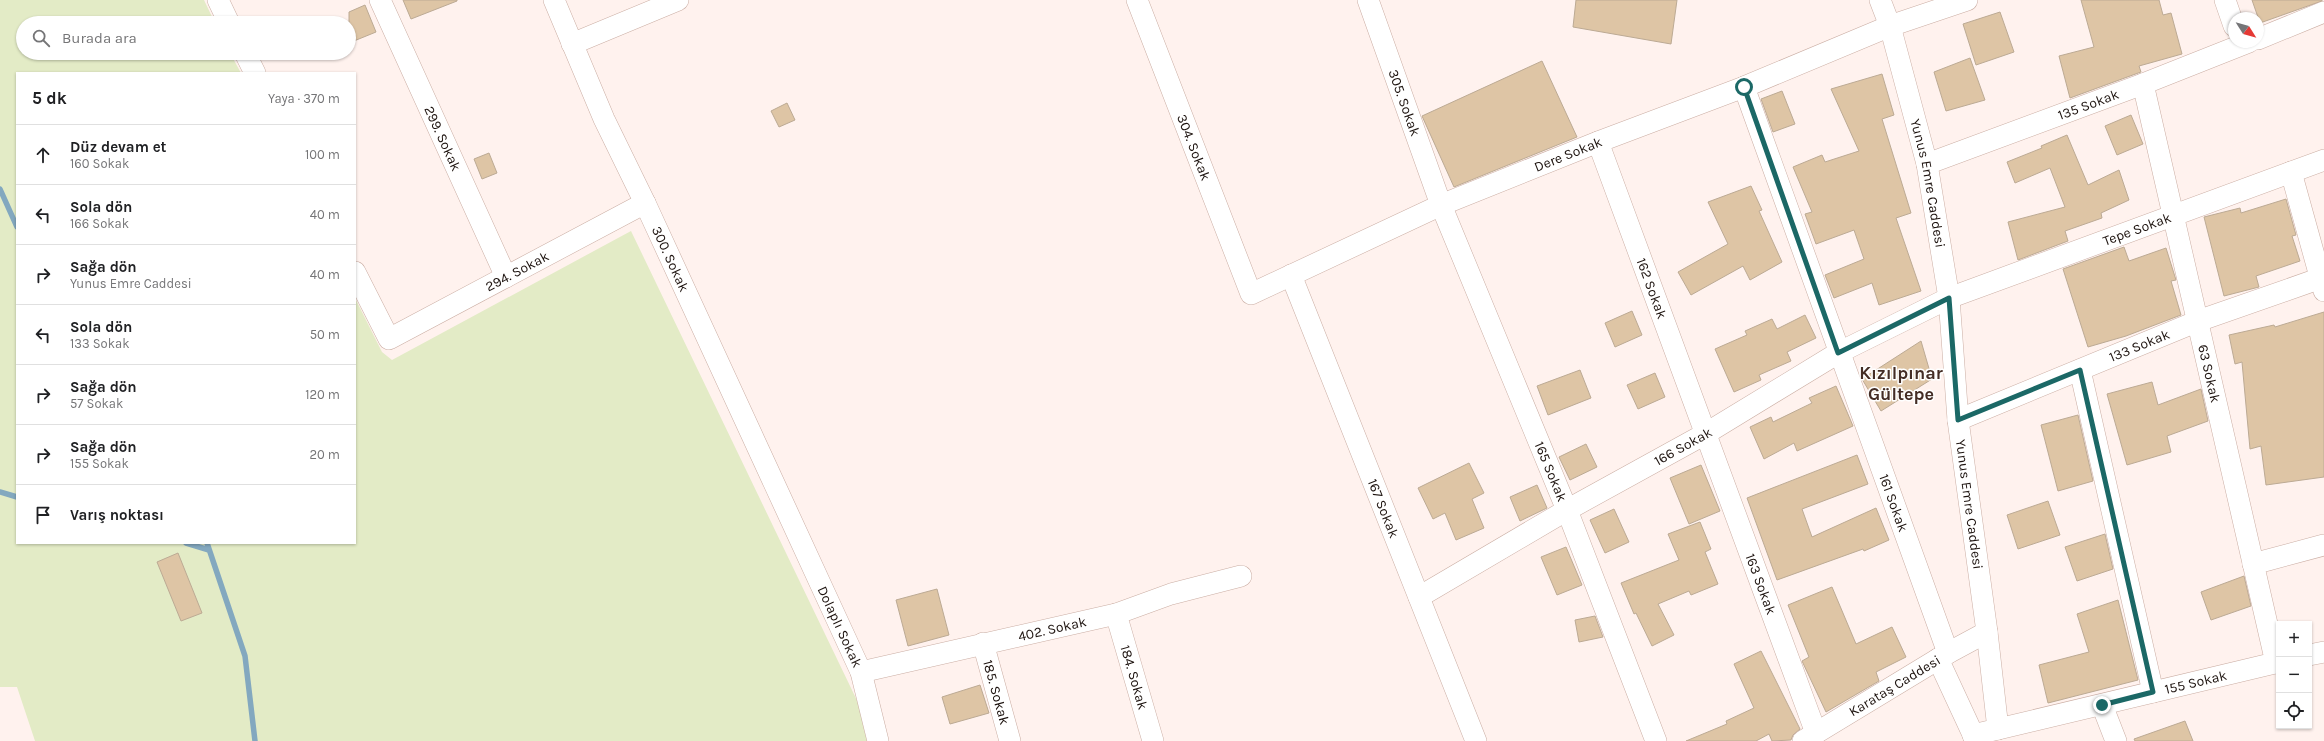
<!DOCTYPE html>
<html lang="tr">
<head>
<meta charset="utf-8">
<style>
  :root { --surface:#fff; --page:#f2f2f2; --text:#202124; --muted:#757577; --line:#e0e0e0 }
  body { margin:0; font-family:Karla,sans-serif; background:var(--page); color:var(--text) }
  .controls { position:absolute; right:12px; bottom:12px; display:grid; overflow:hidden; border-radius:0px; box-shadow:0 1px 3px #0004 }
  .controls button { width:36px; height:36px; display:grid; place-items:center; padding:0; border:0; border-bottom:1px solid var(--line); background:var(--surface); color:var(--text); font:20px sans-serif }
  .compass { position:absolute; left:2228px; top:12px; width:36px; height:36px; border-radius:50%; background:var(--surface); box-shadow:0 1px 3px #0004; rotate:127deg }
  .stop { position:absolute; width:12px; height:12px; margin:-9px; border:3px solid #1b6866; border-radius:50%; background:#fff }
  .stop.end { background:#1b6866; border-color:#fff; box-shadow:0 1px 4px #0008 }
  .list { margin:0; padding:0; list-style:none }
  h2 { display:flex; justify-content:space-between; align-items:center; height:52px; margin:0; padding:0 16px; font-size:17px }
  h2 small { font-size:13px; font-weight:400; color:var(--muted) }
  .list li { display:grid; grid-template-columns:26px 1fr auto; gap:12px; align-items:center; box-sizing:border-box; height:60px; padding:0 16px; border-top:1px solid var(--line) }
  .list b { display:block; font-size:15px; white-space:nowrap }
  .list p { margin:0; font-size:13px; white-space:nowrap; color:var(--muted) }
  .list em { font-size:13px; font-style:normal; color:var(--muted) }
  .icon { flex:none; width:22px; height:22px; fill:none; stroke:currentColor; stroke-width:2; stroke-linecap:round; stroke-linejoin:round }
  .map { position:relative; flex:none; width:2324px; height:741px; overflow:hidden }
  .search { position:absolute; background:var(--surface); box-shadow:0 1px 3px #0004; left:16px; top:16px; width:340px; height:44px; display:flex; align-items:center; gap:10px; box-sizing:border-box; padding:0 14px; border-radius:22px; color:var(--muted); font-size:15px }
  .panel { position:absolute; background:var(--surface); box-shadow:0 1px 3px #0004; left:16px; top:72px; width:340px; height:472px; border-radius:0px }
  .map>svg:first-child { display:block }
</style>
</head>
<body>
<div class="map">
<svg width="2324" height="741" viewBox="0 0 2324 741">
  <rect width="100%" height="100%" fill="#fff2ee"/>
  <!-- green -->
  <path fill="#e3ebc6" d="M 0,0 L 204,0 L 215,23 L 23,23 L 23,53 L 230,53 L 241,73 L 17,73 L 17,543 L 355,543 L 355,298 L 382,352 L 392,360 L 631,231 L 864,715 L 869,741 L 361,741 L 230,559 L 361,741 L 35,741 L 17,687 L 0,687 Z"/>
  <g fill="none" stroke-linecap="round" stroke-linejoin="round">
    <!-- stream -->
    <path stroke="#83a8bf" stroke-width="5.5" d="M 0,189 L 17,227
      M 0,492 L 17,497
      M 186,543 L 209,550
      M 207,543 L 245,656 L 255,741"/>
  </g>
  <!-- building -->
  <path fill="#dec5a5" stroke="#bcaa94" d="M 403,0 L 457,0 L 457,1 L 411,19 Z
    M 1576,0 L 1677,0 L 1671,44 L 1573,27 Z
    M 2081,0 L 2159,0 L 2163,15 L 2171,13 L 2182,54 L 2139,66 L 2141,72 L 2070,98 L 2059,56 L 2094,47 Z
    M 2252,0 L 2322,0 L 2322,1 L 2260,23 Z
    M 365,5 L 376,32 L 349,43 L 349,12 Z
    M 2000,12 L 2014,52 L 1976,65 L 1963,24 Z
    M 1970,58 L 1985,100 L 1946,111 L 1934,72 Z
    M 1542,61 L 1577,137 L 1454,187 L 1422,116 Z
    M 1882,74 L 1894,115 L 1882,119 L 1911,213 L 1896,218 L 1921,291 L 1879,305 L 1872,283 L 1834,298 L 1825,275 L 1864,259 L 1854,230 L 1816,244 L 1805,214 L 1812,212 L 1793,167 L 1822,155 L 1825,162 L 1859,151 L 1831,89 Z
    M 1782,91 L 1795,124 L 1773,132 L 1761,99 Z
    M 787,103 L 795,120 L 779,127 L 771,111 Z
    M 2131,115 L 2143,144 L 2117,155 L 2105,126 Z
    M 2067,135 L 2088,185 L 2119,170 L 2129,200 L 2101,213 L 2102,218 L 2065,231 L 2068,241 L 2018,260 L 2008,222 L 2065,207 L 2050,168 L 2015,183 L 2007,162 L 2042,148 L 2041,146 Z
    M 489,153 L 497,173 L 482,179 L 474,159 Z
    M 1751,186 L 1762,210 L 1759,211 L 1782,262 L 1750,280 L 1743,266 L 1691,295 L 1678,272 L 1728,244 L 1708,202 Z
    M 2286,199 L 2296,235 L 2292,236 L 2300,261 L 2256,276 L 2259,287 L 2224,296 L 2204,217 L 2240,208 L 2241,213 Z
    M 2124,247 L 2129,261 L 2166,248 L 2176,280 L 2171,281 L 2181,315 L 2126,336 L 2088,347 L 2063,269 Z
    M 1632,311 L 1642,335 L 1615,347 L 1605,323 Z
    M 2324,312 L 2324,477 L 2266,485 L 2261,446 L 2250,449 L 2242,362 L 2235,364 L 2229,335 L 2274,325 L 2275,327 Z
    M 1805,315 L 1816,338 L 1787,352 L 1791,361 L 1759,375 L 1761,380 L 1734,392 L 1715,349 L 1747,335 L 1745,331 L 1772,319 L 1777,329 Z
    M 1921,341 L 1932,379 L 1881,411 L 1862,379 Z
    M 1580,370 L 1591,398 L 1548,415 L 1537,386 Z
    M 1655,373 L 1665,397 L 1638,409 L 1627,385 Z
    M 2152,382 L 2158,405 L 2201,389 L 2208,421 L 2167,436 L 2171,452 L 2127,465 L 2107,394 Z
    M 1836,386 L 1853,426 L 1797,451 L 1794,443 L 1764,459 L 1750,427 L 1771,417 L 1773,422 L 1812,403 L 1809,398 Z
    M 2078,415 L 2093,481 L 2058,491 L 2041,425 Z
    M 1586,444 L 1597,467 L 1570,480 L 1559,457 Z
    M 1857,455 L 1868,484 L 1802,509 L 1812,537 L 1876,508 L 1889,540 L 1864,551 L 1863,549 L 1777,580 L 1747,498 Z
    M 1469,463 L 1484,493 L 1472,499 L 1484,528 L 1456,540 L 1445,513 L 1433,519 L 1418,488 Z
    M 1701,465 L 1720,511 L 1689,524 L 1670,478 Z
    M 1537,485 L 1547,508 L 1520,521 L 1510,497 Z
    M 2048,501 L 2060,535 L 2018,549 L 2007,515 Z
    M 1614,509 L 1629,542 L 1605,553 L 1590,520 Z
    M 1700,522 L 1711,549 L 1705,552 L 1718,584 L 1691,595 L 1689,591 L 1658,604 L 1674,635 L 1652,646 L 1636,613 L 1634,614 L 1621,583 L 1679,560 L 1668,534 Z
    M 2105,534 L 2113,569 L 2077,581 L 2065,547 Z
    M 1566,547 L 1582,585 L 1557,595 L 1541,557 Z
    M 178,553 L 202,613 L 181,621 L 157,562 Z
    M 2244,576 L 2251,606 L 2211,620 L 2201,592 Z
    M 1832,587 L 1856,644 L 1892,627 L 1906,657 L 1876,672 L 1879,681 L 1826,712 L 1802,661 L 1809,657 L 1788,605 Z
    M 937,589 L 949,635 L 908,646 L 896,600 Z
    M 2118,600 L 2138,680 L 2048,703 L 2039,665 L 2089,652 L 2077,614 Z
    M 1595,616 L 1603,637 L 1579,642 L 1575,620 Z
    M 1761,651 L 1800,729 L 1793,735 L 1791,740 L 1772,741 L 1769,734 L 1756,741 L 1686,741 L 1727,724 L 1726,721 L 1754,708 L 1734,664 Z
    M 980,685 L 989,713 L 950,724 L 942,697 Z
    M 2185,721 L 2193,741 L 2135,741 L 2134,739 Z"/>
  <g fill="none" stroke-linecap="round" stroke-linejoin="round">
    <!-- minor casing -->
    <g stroke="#cbaea4" stroke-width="22">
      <g id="minor">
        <path d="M 218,0 L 229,23"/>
        <path id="s1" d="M 380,0 L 506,277"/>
        <path id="s2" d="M 554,0 L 604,119 L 645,203 L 861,672 L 878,741"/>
        <path id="s3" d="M 1137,0 L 1251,294 L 1441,205 L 1598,142 L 1744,87 L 1890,26 L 1967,0"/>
        <path id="s4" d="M 1368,0 L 1441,205 L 1567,510 L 1656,741"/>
        <path id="s5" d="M 1880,0 L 1890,26 L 1927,164 L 1949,298 L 1958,420 L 1987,632 L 1998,729"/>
        <path d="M 2225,0 L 2234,26"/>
        <path d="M 2258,39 L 2324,12"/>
        <path d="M 572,44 L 678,0"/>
        <path d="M 245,53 L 255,73"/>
        <path id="s6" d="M 2143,84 L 2276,663"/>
        <path id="s7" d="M 1744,87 L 1948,653"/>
        <path id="s8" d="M 1598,142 L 1816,733"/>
        <path id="s9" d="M 1927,164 L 2143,84 L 2249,42"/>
        <path d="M 2291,172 L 2324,291"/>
        <path id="s10" d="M 355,272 L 389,339 L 645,203"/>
        <path id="s11" d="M 1291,275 L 1476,741"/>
        <path d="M 2080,370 L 2153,692"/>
        <path id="s12" d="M 1958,420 L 2198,321 L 2324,277"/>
        <path d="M 2253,564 L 2324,545"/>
        <path id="s13" d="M 1419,597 L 1567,510 L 1705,434 L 1838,353 L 1949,298 L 2324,160"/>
        <path id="s14" d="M 1116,614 L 1153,741"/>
        <path id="s15" d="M 983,643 L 1010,741"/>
        <path d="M 2309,655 L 2324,652"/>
        <path d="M 1938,659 L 1976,741"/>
        <path id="s16" d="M 861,672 L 1116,614 L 1171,594 L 1241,576"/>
        <path d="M 2102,705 L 2116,741"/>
        <path id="s17" d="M 1973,735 L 2279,662"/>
        <path id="s18" d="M 1803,741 L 1948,653 L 1987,632"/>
      </g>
    </g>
    <!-- minor -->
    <use href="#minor" stroke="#fff" stroke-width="21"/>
  </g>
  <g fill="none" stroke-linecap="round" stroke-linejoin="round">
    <!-- route -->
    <path stroke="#1b6866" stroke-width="5" d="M 1744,87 L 1838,353 L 1949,298 L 1958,420 L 2080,370 L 2153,692 L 2102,705"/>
  </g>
  <g text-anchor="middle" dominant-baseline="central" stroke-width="3" stroke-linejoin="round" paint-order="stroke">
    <!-- street labels -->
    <g font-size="14" fill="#1d130f" stroke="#fff">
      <text stroke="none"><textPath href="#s4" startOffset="109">305. Sokak</textPath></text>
      <text stroke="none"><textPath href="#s9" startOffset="172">135 Sokak</textPath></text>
      <text stroke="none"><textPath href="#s1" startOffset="152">299. Sokak</textPath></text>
      <text stroke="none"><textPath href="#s3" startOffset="158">304. Sokak</textPath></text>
      <text stroke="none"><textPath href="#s3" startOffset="662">Dere Sokak</textPath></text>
      <text stroke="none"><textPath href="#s5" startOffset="190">Yunus Emre Caddesi</textPath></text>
      <text stroke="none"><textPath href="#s13" startOffset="809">Tepe Sokak</textPath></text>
      <text stroke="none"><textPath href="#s2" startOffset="284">300. Sokak</textPath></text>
      <text stroke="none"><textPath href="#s10" startOffset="220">294. Sokak</textPath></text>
      <text stroke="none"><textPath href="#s8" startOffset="156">162 Sokak</textPath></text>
      <text stroke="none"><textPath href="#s12" startOffset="196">133 Sokak</textPath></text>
      <text stroke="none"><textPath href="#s6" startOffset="297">63 Sokak</textPath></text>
      <text stroke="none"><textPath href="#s13" startOffset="304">166 Sokak</textPath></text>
      <text stroke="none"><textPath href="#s4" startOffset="506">165 Sokak</textPath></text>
      <text stroke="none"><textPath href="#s7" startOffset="442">161 Sokak</textPath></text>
      <text stroke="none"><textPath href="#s5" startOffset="514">Yunus Emre Caddesi</textPath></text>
      <text stroke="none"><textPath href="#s11" startOffset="251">167 Sokak</textPath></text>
      <text stroke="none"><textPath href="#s8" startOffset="471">163 Sokak</textPath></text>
      <text stroke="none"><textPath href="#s2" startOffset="689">Dolaplı Sokak</textPath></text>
      <text stroke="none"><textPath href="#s16" startOffset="196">402. Sokak</textPath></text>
      <text stroke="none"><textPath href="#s14" startOffset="66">184. Sokak</textPath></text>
      <text stroke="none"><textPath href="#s17" startOffset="229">155 Sokak</textPath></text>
      <text stroke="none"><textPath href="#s18" startOffset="107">Karataş Caddesi</textPath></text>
      <text stroke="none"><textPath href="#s15" startOffset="51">185. Sokak</textPath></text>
    </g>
    <!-- district labels -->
    <g font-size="18" font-weight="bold" fill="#442d25" stroke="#fff">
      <text x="1901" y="373">Kızılpınar<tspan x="1901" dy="21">Gültepe</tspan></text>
    </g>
  </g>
</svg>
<div class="controls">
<button>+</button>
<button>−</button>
<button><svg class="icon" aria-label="locate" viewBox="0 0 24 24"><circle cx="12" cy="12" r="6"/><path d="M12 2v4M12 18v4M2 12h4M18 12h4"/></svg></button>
</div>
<svg class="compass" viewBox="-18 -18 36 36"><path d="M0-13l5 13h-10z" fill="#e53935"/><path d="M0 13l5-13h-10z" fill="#757577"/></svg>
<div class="stop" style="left:1744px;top:87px"></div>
<div class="stop end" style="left:2102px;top:705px"></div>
<div class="search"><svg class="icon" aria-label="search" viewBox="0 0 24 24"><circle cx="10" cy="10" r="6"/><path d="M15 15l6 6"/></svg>Burada ara</div>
<section class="panel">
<h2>5 dk<small>Yaya · 370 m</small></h2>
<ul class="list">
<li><svg class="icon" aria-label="ahead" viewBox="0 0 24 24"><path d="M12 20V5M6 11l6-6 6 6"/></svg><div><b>Düz devam et</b><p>160 Sokak</p></div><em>100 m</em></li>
<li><svg class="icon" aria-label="left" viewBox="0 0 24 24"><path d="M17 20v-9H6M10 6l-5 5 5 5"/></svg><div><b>Sola dön</b><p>166 Sokak</p></div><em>40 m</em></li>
<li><svg class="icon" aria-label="right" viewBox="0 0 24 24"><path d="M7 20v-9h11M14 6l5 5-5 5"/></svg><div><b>Sağa dön</b><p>Yunus Emre Caddesi</p></div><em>40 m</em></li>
<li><svg class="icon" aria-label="left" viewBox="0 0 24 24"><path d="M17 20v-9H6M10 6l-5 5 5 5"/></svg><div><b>Sola dön</b><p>133 Sokak</p></div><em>50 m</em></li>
<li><svg class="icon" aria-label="right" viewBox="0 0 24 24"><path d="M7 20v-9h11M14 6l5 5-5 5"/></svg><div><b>Sağa dön</b><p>57 Sokak</p></div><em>120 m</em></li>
<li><svg class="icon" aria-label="right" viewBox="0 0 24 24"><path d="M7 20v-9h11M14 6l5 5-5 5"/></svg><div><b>Sağa dön</b><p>155 Sokak</p></div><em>20 m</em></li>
<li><svg class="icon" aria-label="arrive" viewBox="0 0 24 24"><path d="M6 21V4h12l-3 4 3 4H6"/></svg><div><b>Varış noktası</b></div></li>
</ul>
</section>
</div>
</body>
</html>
